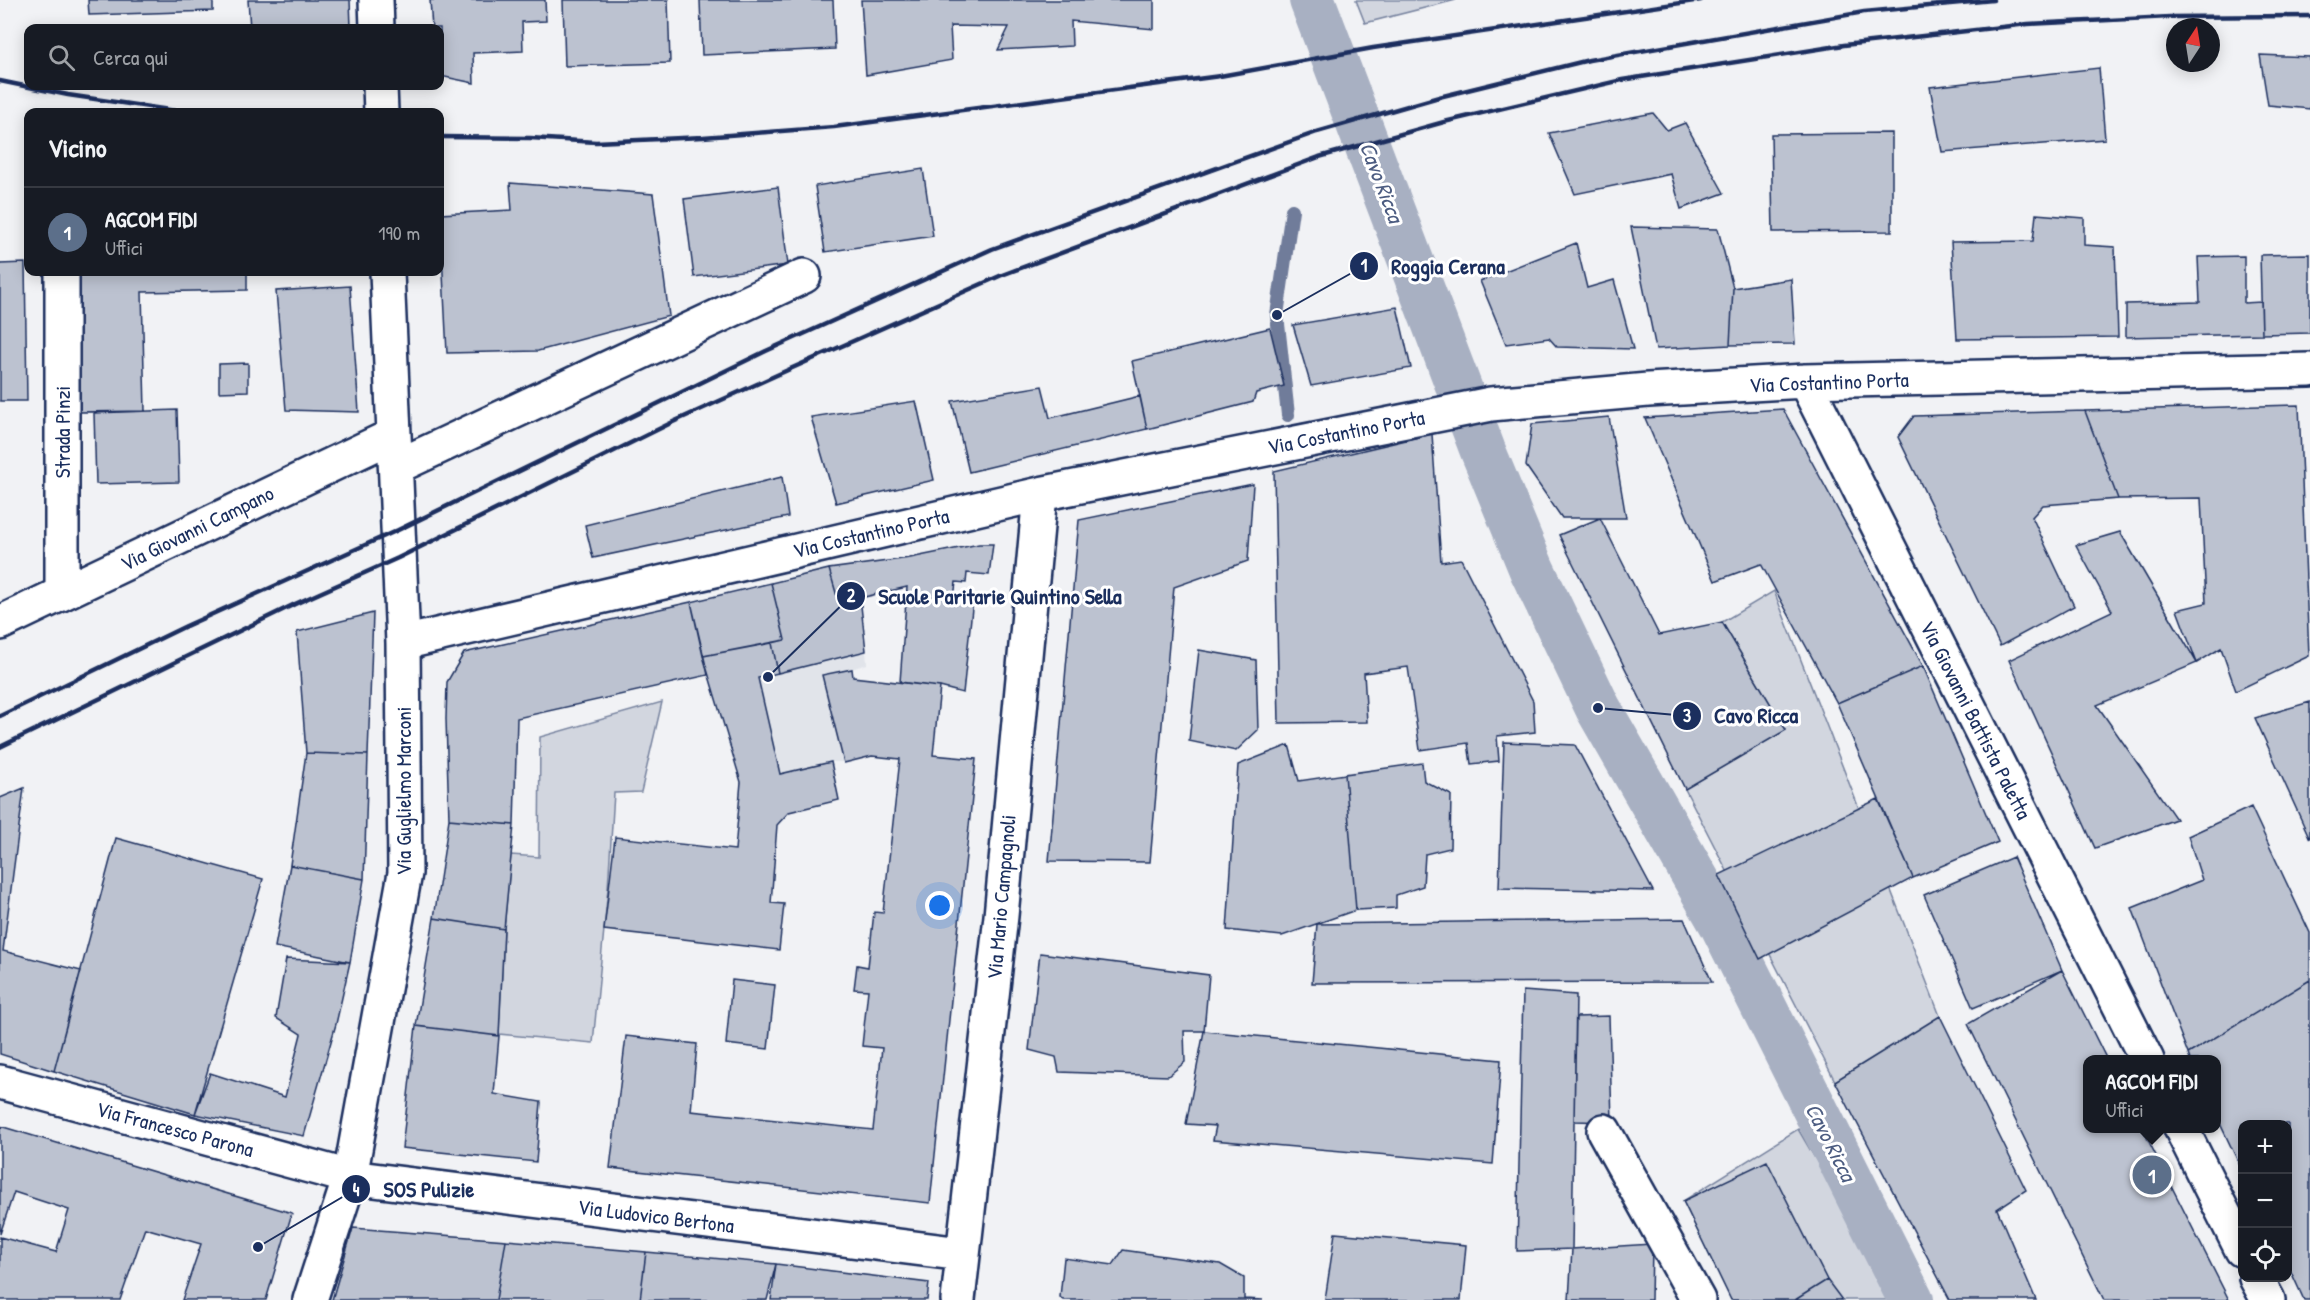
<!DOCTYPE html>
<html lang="it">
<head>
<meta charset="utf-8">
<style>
  :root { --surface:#171b24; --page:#20242c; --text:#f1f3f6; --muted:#9ea1a6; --line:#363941; --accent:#d1495b }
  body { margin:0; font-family:"Patrick Hand",sans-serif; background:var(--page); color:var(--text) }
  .controls { position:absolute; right:18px; bottom:18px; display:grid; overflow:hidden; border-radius:12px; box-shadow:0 3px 15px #0003 }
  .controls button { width:54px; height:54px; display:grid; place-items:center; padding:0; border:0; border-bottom:2px solid var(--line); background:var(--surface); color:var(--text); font:30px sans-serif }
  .compass { position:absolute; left:2166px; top:18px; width:54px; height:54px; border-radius:50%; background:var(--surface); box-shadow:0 3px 15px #0003; rotate:12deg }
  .you { position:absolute; left:940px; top:906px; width:21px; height:21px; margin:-15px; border:4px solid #fff; border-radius:50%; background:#1a73e8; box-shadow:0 0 0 9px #1a73e833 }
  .badge { display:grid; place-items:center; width:39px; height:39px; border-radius:50%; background:var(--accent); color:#fff; font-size:20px; font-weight:700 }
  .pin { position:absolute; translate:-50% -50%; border:3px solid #fff; box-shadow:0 2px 6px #0006 }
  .popup { position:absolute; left:2083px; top:1055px; width:138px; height:78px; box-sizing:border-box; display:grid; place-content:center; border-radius:12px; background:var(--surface); filter:drop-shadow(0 2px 4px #0005); font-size:20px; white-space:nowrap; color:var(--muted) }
  .popup b { font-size:22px; color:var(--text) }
  .popup::after { content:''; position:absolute; left:50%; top:100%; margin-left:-12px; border:12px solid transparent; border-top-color:var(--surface) }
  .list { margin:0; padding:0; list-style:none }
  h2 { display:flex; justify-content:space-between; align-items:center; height:78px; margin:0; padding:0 24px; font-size:26px }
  h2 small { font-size:20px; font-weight:400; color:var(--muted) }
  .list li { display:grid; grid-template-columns:39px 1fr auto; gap:18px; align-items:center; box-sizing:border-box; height:90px; padding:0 24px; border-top:2px solid var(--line) }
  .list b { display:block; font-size:22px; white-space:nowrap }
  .list p { margin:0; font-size:20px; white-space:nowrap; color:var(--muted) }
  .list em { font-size:20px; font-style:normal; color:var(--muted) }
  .icon { flex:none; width:33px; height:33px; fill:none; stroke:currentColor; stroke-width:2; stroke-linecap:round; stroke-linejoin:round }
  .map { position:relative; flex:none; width:2310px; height:1300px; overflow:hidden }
  .search { position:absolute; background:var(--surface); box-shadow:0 3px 15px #0003; left:24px; top:24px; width:420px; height:66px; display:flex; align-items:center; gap:15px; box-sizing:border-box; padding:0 21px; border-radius:12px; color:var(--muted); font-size:22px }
  .panel { position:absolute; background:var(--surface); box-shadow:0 3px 15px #0003; left:24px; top:108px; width:420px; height:168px; border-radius:12px }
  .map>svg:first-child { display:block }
</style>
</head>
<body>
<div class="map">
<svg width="2310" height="1300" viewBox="0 0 2310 1300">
  <rect width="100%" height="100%" fill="#f1f2f5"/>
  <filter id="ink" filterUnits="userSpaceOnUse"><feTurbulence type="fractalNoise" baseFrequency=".0167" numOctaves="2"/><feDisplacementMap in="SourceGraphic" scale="12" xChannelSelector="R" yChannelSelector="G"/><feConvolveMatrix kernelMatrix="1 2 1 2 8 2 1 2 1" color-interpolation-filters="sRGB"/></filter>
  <g filter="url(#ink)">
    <!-- built -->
    <path fill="#e1e4ea" d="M 829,569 L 860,597 L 866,651 L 867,664 L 824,678 L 845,762 L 831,762 L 742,783 L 708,675 L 691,602 Z"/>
    <!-- green -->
    <path fill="#d2d6df" stroke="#76829e" stroke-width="1.5" d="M 1356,0 L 1456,0 L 1365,23 Z
      M 1774,591 L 1940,1016 L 1835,1081 L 1685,789 L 1786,730 L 1722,622 Z
      M 662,702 L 641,792 L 614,793 L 608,888 L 593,1043 L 499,1034 L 504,929 L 511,855 L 539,857 L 540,737 Z
      M 1798,1129 L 1898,1300 L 1732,1300 L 1683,1201 Z"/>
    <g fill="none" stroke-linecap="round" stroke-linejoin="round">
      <!-- stream -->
      <path stroke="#707c9a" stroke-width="14" d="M 1288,415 L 1277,315 L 1292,210"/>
      <!-- canal -->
      <path stroke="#a8b0c2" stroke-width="46" d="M 1312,0 L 1483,451 L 1532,570 L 1598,708 L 1722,924 L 1911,1300"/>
    </g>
    <!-- building -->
    <path fill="#bcc2d0" stroke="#1b2f5e" stroke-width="1.5" d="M 88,0 L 213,0 L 213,11 L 89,15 Z
      M 248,0 L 350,0 L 351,28 L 250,28 Z
      M 430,0 L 545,0 L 546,21 L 522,22 L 523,51 L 473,53 L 474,83 L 440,76 L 440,28 L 432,28 Z
      M 563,0 L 668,0 L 670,63 L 565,66 Z
      M 700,0 L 833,0 L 835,49 L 702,55 Z
      M 861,0 L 1154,0 L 1154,29 L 1071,21 L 1072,46 L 998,50 L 1009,27 L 950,26 L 952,60 L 866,75 Z
      M 2260,55 L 2310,57 L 2310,109 L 2268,105 Z
      M 2099,68 L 2105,139 L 1942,152 L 1930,87 Z
      M 1653,113 L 1667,130 L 1685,123 L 1724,193 L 1681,209 L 1671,174 L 1575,194 L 1549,133 Z
      M 1892,133 L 1892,231 L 1773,232 L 1771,134 Z
      M 923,169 L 933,236 L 825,252 L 815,186 Z
      M 510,183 L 653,194 L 669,316 L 538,351 L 447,353 L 440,214 L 512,210 Z
      M 778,187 L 788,265 L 694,277 L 684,199 Z
      M 2036,214 L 2084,218 L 2084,245 L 2115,247 L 2118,337 L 1957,339 L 1951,242 L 2033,241 Z
      M 1631,227 L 1718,229 L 1733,288 L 1730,345 L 1656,349 Z
      M 1576,243 L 1587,288 L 1614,280 L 1633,349 L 1557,347 L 1549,338 L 1506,344 L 1480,281 Z
      M 2310,254 L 2310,333 L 2262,334 L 2260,255 Z
      M 2244,256 L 2244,303 L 2261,302 L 2262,334 L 2126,337 L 2126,304 L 2200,302 L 2198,257 Z
      M 25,263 L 27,401 L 0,401 L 0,264 Z
      M 75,272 L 247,272 L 247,290 L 142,292 L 145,411 L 78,412 Z
      M 1791,279 L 1795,344 L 1730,345 L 1733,288 Z
      M 350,286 L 359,412 L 286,410 L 276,291 Z
      M 1397,307 L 1411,368 L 1311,386 L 1293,325 Z
      M 1270,328 L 1284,386 L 1256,393 L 1253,402 L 1147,429 L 1132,361 Z
      M 248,363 L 248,391 L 219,392 L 219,364 Z
      M 1042,386 L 1050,418 L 1140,396 L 1147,429 L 969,472 L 952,401 Z
      M 916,401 L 934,480 L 836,503 L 811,417 Z
      M 2299,405 L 2309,656 L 2236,691 L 2221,648 L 2197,663 L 2177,610 L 2206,603 L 2201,498 L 2118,499 L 2085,411 Z
      M 1783,409 L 1923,666 L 1837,703 L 1761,564 L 1715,581 L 1645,418 Z
      M 177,410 L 179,482 L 96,484 L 94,413 Z
      M 2085,411 L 2118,499 L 2043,505 L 2032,517 L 2074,606 L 2000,646 L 1898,437 L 1914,416 Z
      M 1609,417 L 1626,518 L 1562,518 L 1526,466 L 1532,424 Z
      M 1432,434 L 1441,562 L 1461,559 L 1533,701 L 1535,732 L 1497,736 L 1499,761 L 1471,764 L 1468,743 L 1420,750 L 1408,667 L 1364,673 L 1367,722 L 1279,723 L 1274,471 Z
      M 782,477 L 788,517 L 593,558 L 585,525 Z
      M 1253,484 L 1248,561 L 1174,587 L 1150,862 L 1049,861 L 1079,520 Z
      M 1600,518 L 1659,635 L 1722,622 L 1786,730 L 1685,789 L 1559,535 Z
      M 2120,532 L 2197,663 L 2097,705 L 2176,819 L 2095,848 L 2009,660 L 2112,611 L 2076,545 Z
      M 979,544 L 993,544 L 989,575 L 967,573 L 966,583 L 956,582 L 954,598 L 973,599 L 963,693 L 940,687 L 900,682 L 907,587 L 839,603 L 829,569 L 910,558 Z
      M 829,569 L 839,603 L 860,597 L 866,651 L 778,673 L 772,643 L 785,640 L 771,583 Z
      M 771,583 L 785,640 L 703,656 L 691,602 Z
      M 691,602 L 708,675 L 517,718 L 514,825 L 449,819 L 446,719 L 447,682 L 464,653 Z
      M 373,613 L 368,755 L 306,753 L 297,632 Z
      M 772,643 L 778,673 L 758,678 L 780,774 L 831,762 L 839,800 L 789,812 L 777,825 L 771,903 L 784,904 L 779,950 L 604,930 L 615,837 L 735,850 L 741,782 L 703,656 Z
      M 1199,650 L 1256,660 L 1258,730 L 1236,751 L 1189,741 Z
      M 1923,666 L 1998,842 L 1913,878 L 1837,703 Z
      M 852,669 L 853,677 L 940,687 L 933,755 L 976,759 L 930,1203 L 610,1168 L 626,1036 L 697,1044 L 691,1111 L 873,1130 L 882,1048 L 862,1046 L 868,990 L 854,989 L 857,965 L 868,967 L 874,912 L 883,913 L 900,759 L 872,756 L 844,763 L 822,675 Z
      M 2310,702 L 2310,839 L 2255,718 Z
      M 1504,742 L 1575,745 L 1653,891 L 1499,888 Z
      M 1289,745 L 1299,781 L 1345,774 L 1356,910 L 1282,936 L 1227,930 L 1238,765 Z
      M 306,753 L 368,755 L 364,879 L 290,865 Z
      M 1422,763 L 1424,781 L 1451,795 L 1450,848 L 1425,854 L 1423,886 L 1396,895 L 1396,908 L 1356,910 L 1345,774 Z
      M 24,788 L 3,951 L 81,971 L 54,1071 L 0,1054 L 0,798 Z
      M 1878,799 L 1913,878 L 1760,959 L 1719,875 Z
      M 2251,807 L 2310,933 L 2310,980 L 2188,1054 L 2132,908 L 2202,880 L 2188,836 Z
      M 449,819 L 514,825 L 504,929 L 434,918 Z
      M 116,838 L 263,879 L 195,1114 L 54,1071 Z
      M 2013,857 L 2062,970 L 1973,1008 L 1924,895 Z
      M 290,865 L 364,879 L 350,962 L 275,947 Z
      M 434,918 L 504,929 L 499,1036 L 416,1026 Z
      M 1684,919 L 1712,982 L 1312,983 L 1317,924 Z
      M 1040,953 L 1209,975 L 1204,1031 L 1184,1031 L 1185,1062 L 1168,1076 L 1059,1072 L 1056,1057 L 1029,1050 Z
      M 286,959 L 350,962 L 336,1024 L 304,1136 L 195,1114 L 210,1073 L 285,1097 L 301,1034 L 276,1018 Z
      M 2062,970 L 2107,1060 L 2088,1060 L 2088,1128 L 2142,1128 L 2229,1300 L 2104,1300 L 1968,1024 Z
      M 732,980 L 775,985 L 768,1049 L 726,1044 Z
      M 2310,980 L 2310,1300 L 2304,1300 L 2288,1265 L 2288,1124 L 2242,1124 L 2242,1170 L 2216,1115 L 2216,1060 L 2190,1060 L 2188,1054 Z
      M 1523,991 L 1576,995 L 1572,1249 L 1517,1251 Z
      M 1609,1016 L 1612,1122 L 1574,1121 L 1576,1017 Z
      M 1940,1016 L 2026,1190 L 1997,1209 L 2036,1300 L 1950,1300 L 1835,1081 Z
      M 416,1026 L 499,1036 L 494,1094 L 541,1102 L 536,1162 L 402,1148 Z
      M 1204,1031 L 1501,1060 L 1493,1164 L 1213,1140 L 1216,1126 L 1186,1124 Z
      M 0,1126 L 292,1213 L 266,1300 L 182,1300 L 201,1244 L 145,1228 L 120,1300 L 0,1300 L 0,1237 L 56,1252 L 69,1210 L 14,1192 L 0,1234 Z
      M 1767,1161 L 1827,1280 L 1795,1300 L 1731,1300 L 1683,1201 Z
      M 353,1228 L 506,1240 L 496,1300 L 332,1300 Z
      M 1335,1233 L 1466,1245 L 1461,1300 L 1325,1300 Z
      M 506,1240 L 646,1252 L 640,1300 L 496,1300 Z
      M 1652,1244 L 1651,1300 L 1569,1300 L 1572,1249 Z
      M 1123,1250 L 1220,1264 L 1244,1278 L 1244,1299 L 1263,1300 L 1063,1300 L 1060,1297 L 1064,1258 L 1113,1265 Z
      M 646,1252 L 776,1264 L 767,1300 L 640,1300 Z
      M 776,1264 L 929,1283 L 927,1300 L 771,1300 Z
      M 1827,1280 L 1842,1300 L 1795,1300 Z"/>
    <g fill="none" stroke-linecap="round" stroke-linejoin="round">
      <!-- minor casing -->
      <g stroke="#1b2f5e" stroke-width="38">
        <path id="minor" d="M 376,0 L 377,28
          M 380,86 L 381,112
          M 62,272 L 62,593
          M 1805,381 L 2147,1060
          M 396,467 L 804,276
          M 0,623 L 394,435
          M 403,643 L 1040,494 L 1491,404 L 1648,390 L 1805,381 L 2310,370
          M 0,1082 L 350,1177 L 962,1254
          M 2181,1128 L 2242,1250
          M 1604,1131 L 1698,1300
          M 2256,1278 L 2268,1300
          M 310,1300 L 350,1177 L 405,873 L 403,643 L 387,272
          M 958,1300 L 1001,916 L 1040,494"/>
      </g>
      <!-- minor -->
      <use href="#minor" stroke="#fff" stroke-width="33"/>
      <!-- rail -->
      <path stroke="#1b2f5e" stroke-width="4.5" d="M 0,81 L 68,95 L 183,112
        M 440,137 L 530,138 L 596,142 L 703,137 L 834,127 L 1220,76 L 1373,48 L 1701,0
        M 0,716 L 186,626 L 398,530 L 766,351 L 992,249 L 1317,132 L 1439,97 L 1589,60 L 1864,12 L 1993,0
        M 0,747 L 295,604 L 398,558 L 673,422 L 790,369 L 1002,275 L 1319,157 L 1444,122 L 1622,80 L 1844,45 L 2028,24 L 2170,17 L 2310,16"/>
    </g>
  </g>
  <g text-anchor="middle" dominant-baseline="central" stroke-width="6" stroke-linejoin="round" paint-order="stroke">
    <!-- street labels -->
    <g font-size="21" fill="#1b2f5e" stroke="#fff">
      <text transform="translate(1829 382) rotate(-2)">Via Costantino Porta</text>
      <text transform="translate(62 432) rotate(-90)">Strada Pinzi</text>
      <text transform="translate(1346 432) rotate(-11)">Via Costantino Porta</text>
      <text transform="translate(197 528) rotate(-26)">Via Giovanni Campano</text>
      <text transform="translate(871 533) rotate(-13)">Via Costantino Porta</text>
      <text transform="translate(1976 720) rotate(63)">Via Giovanni Battista Paletta</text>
      <text transform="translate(403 791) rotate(-90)">Via Guglielmo Marconi</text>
      <text transform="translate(1001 897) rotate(-85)">Via Mario Campagnoli</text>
      <text transform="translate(175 1129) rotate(15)">Via Francesco Parona</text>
      <text transform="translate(656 1216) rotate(7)">Via Ludovico Bertona</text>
    </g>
    <!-- water labels -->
    <g font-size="22" font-style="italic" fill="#4c5c81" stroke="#fff">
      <text transform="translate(1382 182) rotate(69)">Cavo Ricca</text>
      <text transform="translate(1831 1142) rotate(63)">Cavo Ricca</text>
    </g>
  </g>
  <!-- callouts -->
  <path fill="none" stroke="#1b2f5e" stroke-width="2" d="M1277 315L1364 266M768 677L851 596M1598 708L1687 716M258 1247L356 1189"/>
  <g fill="#1b2f5e" stroke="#fff" stroke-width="2">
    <circle cx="1277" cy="315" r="6"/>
    <circle cx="768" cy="677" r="6"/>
    <circle cx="1598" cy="708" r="6"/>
    <circle cx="258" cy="1247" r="6"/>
    <circle cx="1364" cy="266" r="15"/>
    <circle cx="851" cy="596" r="15"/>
    <circle cx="1687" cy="716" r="15"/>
    <circle cx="356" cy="1189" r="15"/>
  </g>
  <g font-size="18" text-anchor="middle" font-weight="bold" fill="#fff">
    <text x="1364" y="272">1</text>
    <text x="851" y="602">2</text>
    <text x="1687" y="722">3</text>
    <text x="356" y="1196">4</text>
  </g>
  <g font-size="22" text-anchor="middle" font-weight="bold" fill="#1b2f5e" stroke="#fff" stroke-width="6" stroke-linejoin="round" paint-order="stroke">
    <text x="1448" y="274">Roggia Cerana</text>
    <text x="1000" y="604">Scuole Paritarie Quintino Sella</text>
    <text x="1756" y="723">Cavo Ricca</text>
    <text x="429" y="1197">SOS Pulizie</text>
  </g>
</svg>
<div class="controls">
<button>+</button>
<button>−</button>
<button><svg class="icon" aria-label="locate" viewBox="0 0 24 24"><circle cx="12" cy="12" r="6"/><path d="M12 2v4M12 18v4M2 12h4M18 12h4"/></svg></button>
</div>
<svg class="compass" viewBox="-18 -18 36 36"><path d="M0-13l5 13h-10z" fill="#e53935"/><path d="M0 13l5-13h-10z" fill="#9ea1a6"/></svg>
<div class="you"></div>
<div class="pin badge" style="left:2152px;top:1175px;background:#5c6f8a">1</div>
<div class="popup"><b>AGCOM FIDI</b>Uffici</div>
<div class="search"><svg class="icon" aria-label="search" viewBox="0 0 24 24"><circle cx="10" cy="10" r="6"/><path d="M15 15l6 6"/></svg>Cerca qui</div>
<section class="panel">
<h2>Vicino<small></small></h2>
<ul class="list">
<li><span class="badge" style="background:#5c6f8a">1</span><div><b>AGCOM FIDI</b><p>Uffici</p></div><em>190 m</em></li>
</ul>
</section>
</div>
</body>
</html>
